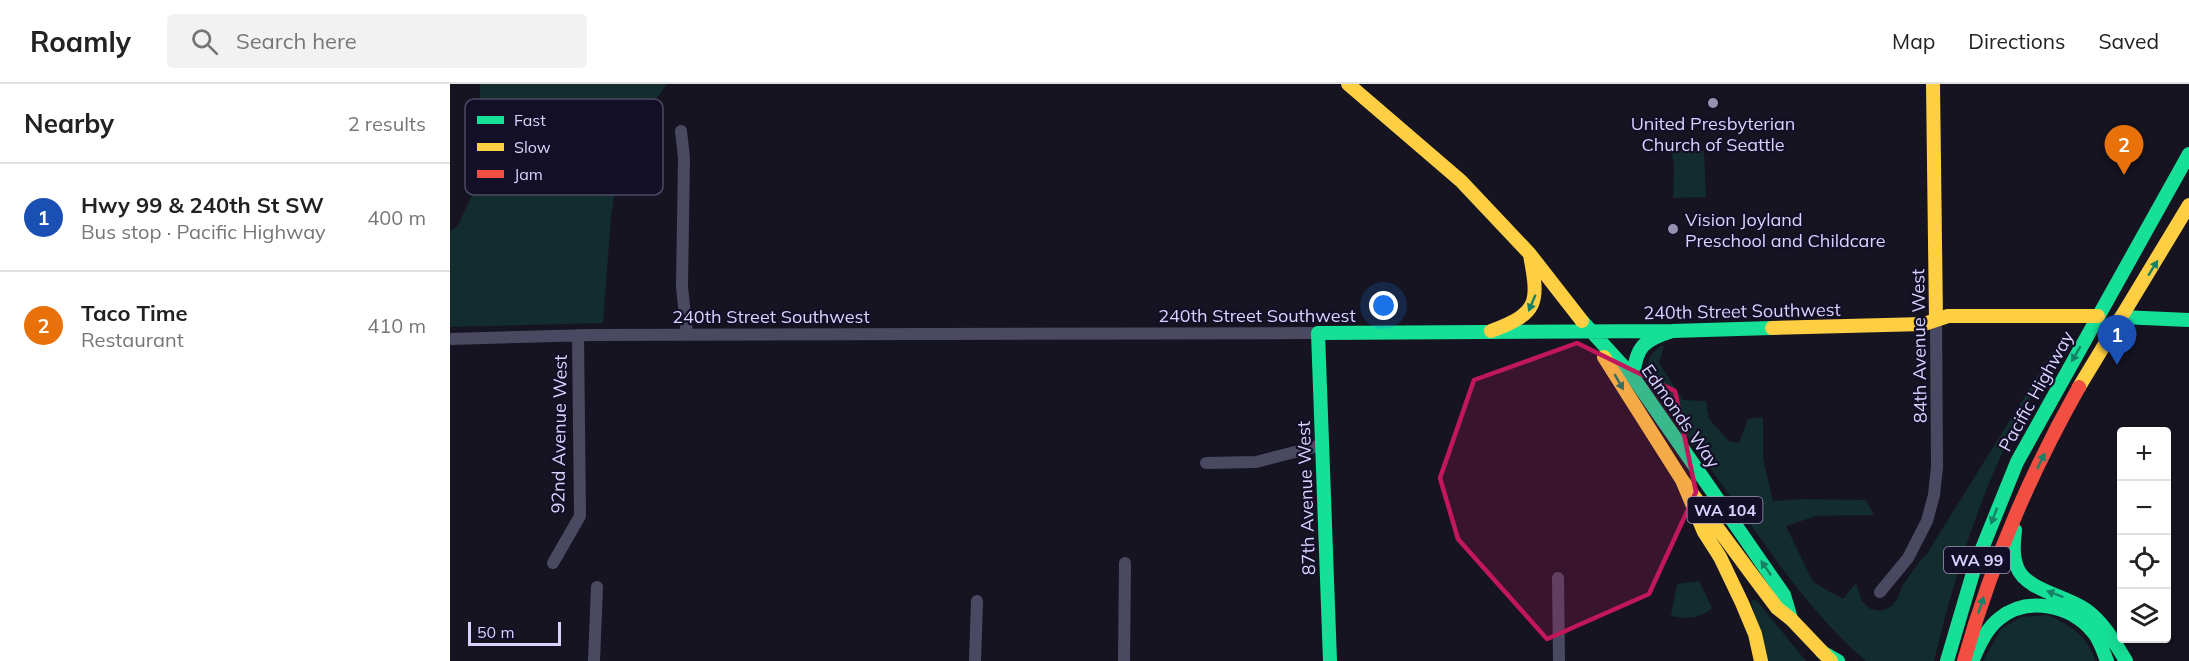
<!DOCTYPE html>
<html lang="en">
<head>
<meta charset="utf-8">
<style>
  :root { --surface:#fff; --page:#f2f2f2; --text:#222; --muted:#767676; --line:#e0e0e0; --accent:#d93025 }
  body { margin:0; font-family:Mulish,sans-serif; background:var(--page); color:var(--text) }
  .controls { position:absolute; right:18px; bottom:18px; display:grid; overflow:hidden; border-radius:6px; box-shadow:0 3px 15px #0003 }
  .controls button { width:54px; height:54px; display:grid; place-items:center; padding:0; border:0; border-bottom:2px solid var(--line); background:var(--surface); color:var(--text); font:30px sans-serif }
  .scale { position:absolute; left:18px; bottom:15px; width:93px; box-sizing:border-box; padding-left:6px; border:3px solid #d9d4ff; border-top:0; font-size:16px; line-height:21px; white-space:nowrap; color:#d9d4ff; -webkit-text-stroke:4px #130f26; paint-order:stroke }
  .you { position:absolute; left:934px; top:222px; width:21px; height:21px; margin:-15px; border:4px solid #fff; border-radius:50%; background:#1a73e8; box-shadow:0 0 0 9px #1a73e833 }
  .badge { display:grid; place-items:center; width:39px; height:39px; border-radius:50%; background:var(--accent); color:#fff; font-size:20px; font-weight:700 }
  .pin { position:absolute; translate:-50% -50px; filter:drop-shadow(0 2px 3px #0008) }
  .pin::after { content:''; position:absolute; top:32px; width:21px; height:18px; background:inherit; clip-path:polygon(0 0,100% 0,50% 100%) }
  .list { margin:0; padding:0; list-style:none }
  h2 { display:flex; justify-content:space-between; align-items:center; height:78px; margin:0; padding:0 24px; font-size:26px }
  h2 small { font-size:20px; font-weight:400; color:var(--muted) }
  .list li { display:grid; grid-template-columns:39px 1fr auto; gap:18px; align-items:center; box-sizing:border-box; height:108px; padding:0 24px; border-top:2px solid var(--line) }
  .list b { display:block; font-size:22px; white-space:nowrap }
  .list p { margin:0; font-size:20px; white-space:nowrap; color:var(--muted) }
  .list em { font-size:20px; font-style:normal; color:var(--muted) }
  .icon { flex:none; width:33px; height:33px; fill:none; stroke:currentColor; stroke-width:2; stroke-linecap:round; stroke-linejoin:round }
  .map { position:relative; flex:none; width:1739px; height:577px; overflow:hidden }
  header { display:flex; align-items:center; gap:36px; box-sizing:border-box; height:84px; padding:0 30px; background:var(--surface); border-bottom:2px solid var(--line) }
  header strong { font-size:28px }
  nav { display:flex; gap:33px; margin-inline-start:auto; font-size:21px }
  .search { width:420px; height:54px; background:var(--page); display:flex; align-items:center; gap:15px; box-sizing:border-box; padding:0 21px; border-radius:6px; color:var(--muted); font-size:22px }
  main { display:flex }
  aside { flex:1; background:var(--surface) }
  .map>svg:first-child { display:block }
</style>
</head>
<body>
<header>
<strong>Roamly</strong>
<div class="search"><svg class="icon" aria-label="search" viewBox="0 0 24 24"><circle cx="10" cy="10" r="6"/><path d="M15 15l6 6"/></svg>Search here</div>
<nav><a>Map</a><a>Directions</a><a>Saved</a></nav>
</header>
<main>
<aside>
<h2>Nearby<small>2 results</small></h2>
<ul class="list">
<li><span class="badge" style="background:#1a4fb4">1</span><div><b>Hwy 99 &amp; 240th St SW</b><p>Bus stop · Pacific Highway</p></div><em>400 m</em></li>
<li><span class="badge" style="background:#e8710a">2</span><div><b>Taco Time</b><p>Restaurant</p></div><em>410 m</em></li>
</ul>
</aside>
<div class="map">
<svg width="1739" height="577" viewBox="0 0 1739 577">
  <rect width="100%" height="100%" fill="#161421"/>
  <!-- green -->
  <path fill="#132c2d" d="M 30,0 L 217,0 L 180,51 L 170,73 L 161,133 L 153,239 L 0,243 L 0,147 L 7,143 L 28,99 Z
    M 1221,67 L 1254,67 L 1256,113 L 1223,114 L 1224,80 Z
    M 1608,259 L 1609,260 L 1607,266 C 1588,301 1568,336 1551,372 C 1521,437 1501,507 1484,577 L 1416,577 C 1368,536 1332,485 1296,434 C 1264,390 1232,345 1200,301 C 1194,284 1197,268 1214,261 L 1209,279 L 1233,316 L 1256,317 L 1259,335 L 1279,357 L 1289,359 L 1298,335 L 1313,333 L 1313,375 L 1323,417 L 1352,415 L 1416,416 L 1424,431 L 1366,432 L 1336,442 L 1363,498 L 1393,515 L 1406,499 L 1412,517 L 1420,525 L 1431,527 L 1442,522 L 1448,513 L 1452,502 L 1472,474 L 1476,471 Z
    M 1249,497 L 1262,524 C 1250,535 1237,535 1221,532 L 1227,500 Z
    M 1304,516 L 1307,517 L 1356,577 L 1316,577 L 1301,517 Z
    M 1598,531 C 1623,543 1635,550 1646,577 L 1533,577 L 1551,545 L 1571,533 Z"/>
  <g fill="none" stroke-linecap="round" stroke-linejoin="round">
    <!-- street -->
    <path stroke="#4a4962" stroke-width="12" d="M 231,47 L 234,74 L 232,203 L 237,250
      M 0,255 L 142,251 L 868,249
      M 756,379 L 806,378 L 872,361
      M 103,479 L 130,432 L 128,251
      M 1108,494 L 1109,577
      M 1430,508 L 1458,474 L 1477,437 L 1484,411 L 1487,383 L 1486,236
      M 144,577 L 147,503
      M 525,577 L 527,517
      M 674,577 L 675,479"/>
    <!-- fast -->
    <path stroke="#16e098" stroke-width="14" d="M 1671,233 L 1739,236
      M 1132,237 L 1183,293 L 1334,511 L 1341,535
      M 1183,293 C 1186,263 1193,256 1222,247
      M 1565,446 C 1564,458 1562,471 1567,483 C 1575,506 1617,512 1636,526 C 1654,539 1665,559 1676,577
      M 1372,568 L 1388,577
      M 1524,573 C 1530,559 1537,544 1550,534 C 1578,512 1621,521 1643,548 C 1650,556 1653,567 1657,577
      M 880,577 L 868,249 L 1222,247 L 1322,244
      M 1497,577 L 1525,482 L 1567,378 L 1739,70"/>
    <!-- slow -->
    <path stroke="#ffcf43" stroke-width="14" d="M 898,0 L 1011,97 L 1079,169 L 1132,237
      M 1483,0 L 1486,236
      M 1322,244 L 1474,240 L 1498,232 L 1648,232
      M 1041,247 C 1089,229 1089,219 1080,171
      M 1154,273 L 1232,396 L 1306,496 L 1327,524 L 1341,535 L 1381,577
      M 1629,303 L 1739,121
      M 1232,396 L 1254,448 L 1270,473 L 1292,519 L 1305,550 L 1311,577"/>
    <!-- jam -->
    <path stroke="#f24e42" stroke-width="14" d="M 1514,577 C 1541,480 1580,390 1629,303"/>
  </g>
  <!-- one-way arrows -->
  <defs><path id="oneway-solid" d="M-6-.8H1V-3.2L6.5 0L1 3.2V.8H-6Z" transform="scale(1.5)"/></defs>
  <g fill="#158265">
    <use href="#oneway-solid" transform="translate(1703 184) rotate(-58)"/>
    <use href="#oneway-solid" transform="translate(1082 219) rotate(113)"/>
    <use href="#oneway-solid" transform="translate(1626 270) rotate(120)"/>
    <use href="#oneway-solid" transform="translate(1169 298) rotate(60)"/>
    <use href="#oneway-solid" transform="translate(1591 377) rotate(-64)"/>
    <use href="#oneway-solid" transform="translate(1544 432) rotate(111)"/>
    <use href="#oneway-solid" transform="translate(1316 484) rotate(-125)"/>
    <use href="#oneway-solid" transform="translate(1605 510) rotate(-159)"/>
    <use href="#oneway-solid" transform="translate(1531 521) rotate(-72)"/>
  </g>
  <!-- marked area -->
  <path fill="#c2185b" fill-opacity="0.2" stroke="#c2185b" stroke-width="4.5" stroke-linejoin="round" d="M 1127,259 L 1225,307 L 1246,408 L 1199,510 L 1097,555 L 1008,455 L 990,394 L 1024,296 Z"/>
  <!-- markers -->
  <g fill="#9591b1" stroke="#130f26" stroke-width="2">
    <circle cx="1263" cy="19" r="6"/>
    <circle cx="1223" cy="145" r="6"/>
  </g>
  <g text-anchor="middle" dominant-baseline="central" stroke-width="4.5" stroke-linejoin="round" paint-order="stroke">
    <!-- shield labels -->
    <g fill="#130f26" stroke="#9e99be" stroke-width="1.5">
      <rect x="1237.5" y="413" width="75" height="26" rx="4.5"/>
      <rect x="1494" y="463" width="66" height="26" rx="4.5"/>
    </g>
    <g font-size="16" font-weight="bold" fill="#d9d4ff">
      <text x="1275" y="426">WA 104</text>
      <text x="1527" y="476">WA 99</text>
    </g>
    <!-- poi labels -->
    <g font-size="18" fill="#d9d4ff" stroke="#130f26">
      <text x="1263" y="39">United Presbyterian<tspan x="1263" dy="21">Church of Seattle</tspan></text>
      <text x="1235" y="135" text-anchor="start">Vision Joyland<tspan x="1235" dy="21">Preschool and Childcare</tspan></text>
    </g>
    <!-- street labels -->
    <g font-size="18" fill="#d9d4ff" stroke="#130f26">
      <text transform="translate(1292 227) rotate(-1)">240th Street Southwest</text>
      <text x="807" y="231">240th Street Southwest</text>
      <text x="321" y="232">240th Street Southwest</text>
      <text transform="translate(1469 262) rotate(-91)">84th Avenue West</text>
      <text transform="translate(1586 307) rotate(-61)">Pacific Highway</text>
      <text transform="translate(1231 332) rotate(55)">Edmonds Way</text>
      <text transform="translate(109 350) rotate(-89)">92nd Avenue West</text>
      <text transform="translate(856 414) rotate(-92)">87th Avenue West</text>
    </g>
  </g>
  <!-- legend -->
  <rect x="15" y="15" width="198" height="96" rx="9" fill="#130f26" stroke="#4e4a67" stroke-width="1.5"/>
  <rect x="27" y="32" width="27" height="8" fill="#16e098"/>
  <rect x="27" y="59" width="27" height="8" fill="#ffcf43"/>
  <rect x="27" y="86" width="27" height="8" fill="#f24e42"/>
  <g font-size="16" fill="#d9d4ff">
    <text x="64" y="42">Fast</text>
    <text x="64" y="69">Slow</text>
    <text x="64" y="96">Jam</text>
  </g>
</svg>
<div class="controls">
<button>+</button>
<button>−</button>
<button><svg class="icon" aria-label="locate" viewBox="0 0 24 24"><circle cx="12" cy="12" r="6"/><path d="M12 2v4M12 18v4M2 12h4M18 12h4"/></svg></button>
<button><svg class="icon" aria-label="layers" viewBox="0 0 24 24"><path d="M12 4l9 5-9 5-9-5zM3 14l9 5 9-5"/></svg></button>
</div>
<div class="scale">50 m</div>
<div class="you"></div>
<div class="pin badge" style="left:1667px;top:281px;background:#1a4fb4">1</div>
<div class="pin badge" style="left:1674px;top:91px;background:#e8710a">2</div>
</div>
</main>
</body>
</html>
